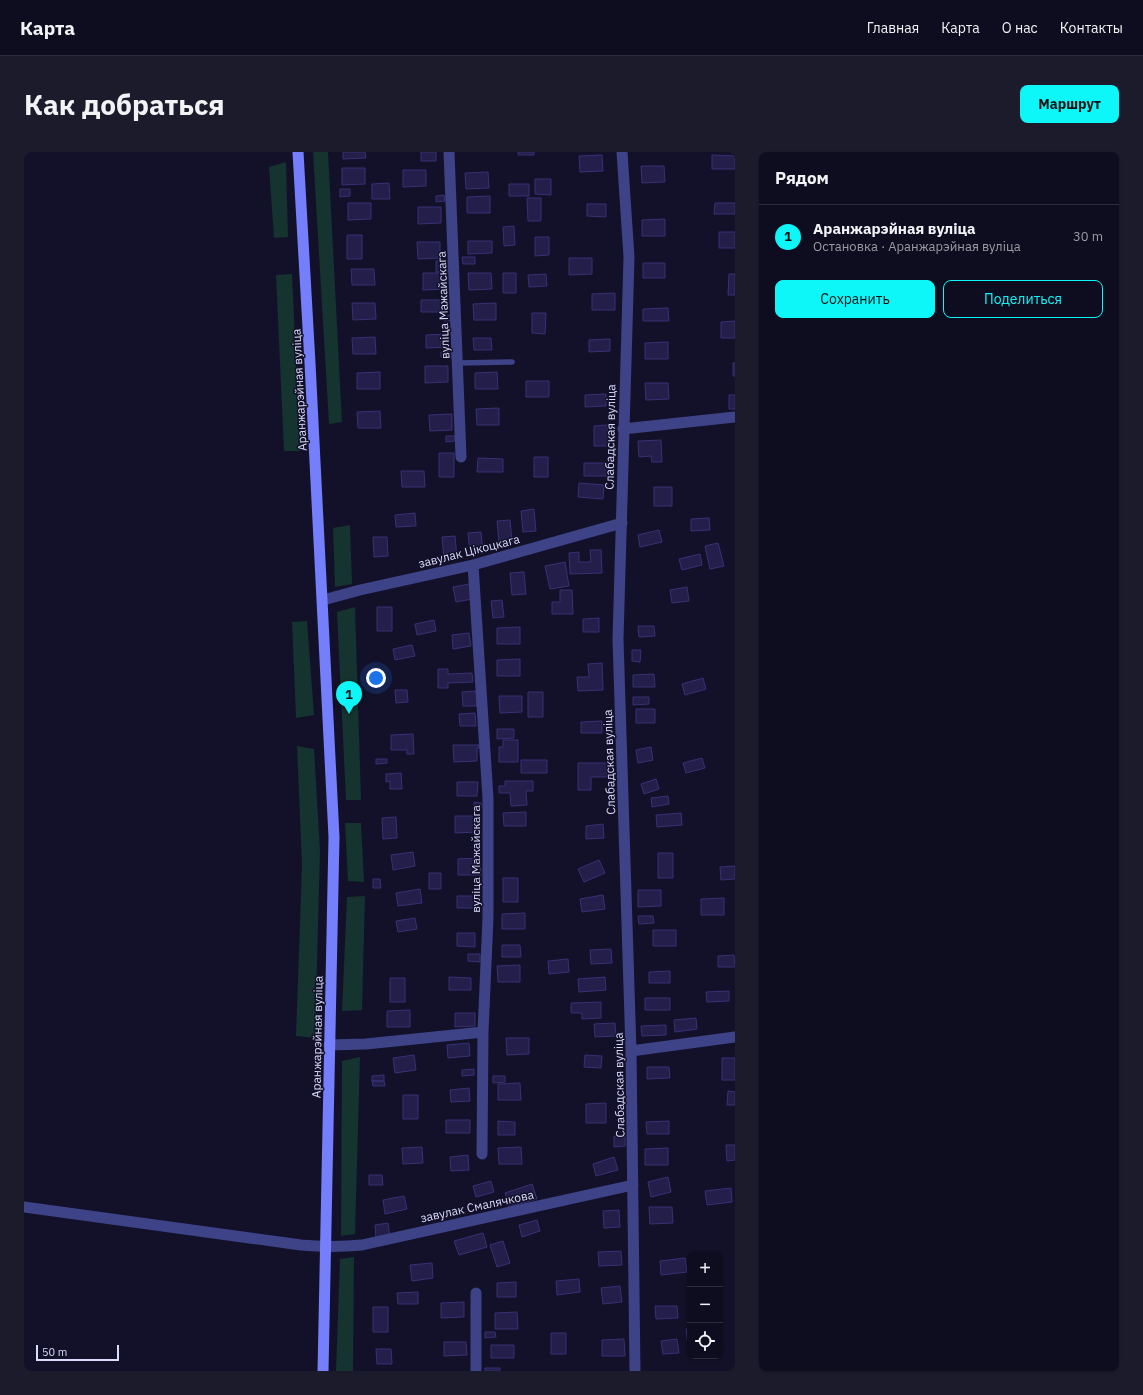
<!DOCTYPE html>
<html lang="ru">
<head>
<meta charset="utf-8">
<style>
  :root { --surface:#0e0d1f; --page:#1c1b2c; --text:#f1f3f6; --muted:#9b9ca4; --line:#2e2d3d; --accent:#0df7f8 }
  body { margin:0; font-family:"IBM Plex Sans",sans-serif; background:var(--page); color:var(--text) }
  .controls { position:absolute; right:12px; bottom:12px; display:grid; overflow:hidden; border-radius:8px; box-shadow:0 1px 3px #0004 }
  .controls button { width:36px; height:36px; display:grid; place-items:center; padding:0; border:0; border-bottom:1px solid var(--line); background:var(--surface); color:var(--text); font:20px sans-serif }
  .scale { position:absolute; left:12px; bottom:10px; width:83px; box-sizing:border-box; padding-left:4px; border:2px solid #dbdbfe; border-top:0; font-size:11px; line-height:14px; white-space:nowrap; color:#dbdbfe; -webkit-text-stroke:3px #131129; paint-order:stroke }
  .you { position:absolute; left:352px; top:526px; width:14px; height:14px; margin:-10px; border:3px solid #fff; border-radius:50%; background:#1a73e8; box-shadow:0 0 0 6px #1a73e833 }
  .badge { display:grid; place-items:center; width:26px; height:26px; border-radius:50%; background:var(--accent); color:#111; font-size:13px; font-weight:700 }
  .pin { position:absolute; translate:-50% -33px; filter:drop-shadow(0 1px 2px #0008) }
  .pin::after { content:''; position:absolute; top:21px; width:14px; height:12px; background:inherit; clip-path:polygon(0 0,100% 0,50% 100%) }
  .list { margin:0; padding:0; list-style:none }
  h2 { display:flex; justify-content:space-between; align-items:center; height:52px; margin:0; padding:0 16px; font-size:17px }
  h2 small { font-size:13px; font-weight:400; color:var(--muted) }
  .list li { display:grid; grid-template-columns:26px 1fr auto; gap:12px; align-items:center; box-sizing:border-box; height:64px; padding:0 16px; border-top:1px solid var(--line) }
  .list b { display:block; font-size:15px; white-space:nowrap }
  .list p { margin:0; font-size:13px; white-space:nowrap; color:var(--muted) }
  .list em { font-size:13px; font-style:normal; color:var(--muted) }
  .actions { display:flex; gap:8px; padding:12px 16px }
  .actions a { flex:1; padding:9px 0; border:1px solid var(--accent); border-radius:8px; text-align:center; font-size:14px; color:var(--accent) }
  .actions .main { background:var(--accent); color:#111 }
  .icon { flex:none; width:22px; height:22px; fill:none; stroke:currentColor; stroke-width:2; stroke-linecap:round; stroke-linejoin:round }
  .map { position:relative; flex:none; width:711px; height:1219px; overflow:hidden; border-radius:8px }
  header { display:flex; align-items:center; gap:24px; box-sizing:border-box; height:56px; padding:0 20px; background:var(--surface); border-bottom:1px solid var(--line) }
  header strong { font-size:19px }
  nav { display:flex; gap:22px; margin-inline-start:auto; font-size:14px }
  .intro { display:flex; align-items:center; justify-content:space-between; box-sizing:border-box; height:96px; padding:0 24px }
  h1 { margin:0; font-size:28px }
  .button { padding:10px 18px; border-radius:8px; background:var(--accent); color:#111; font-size:14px; font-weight:700 }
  main { display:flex; gap:24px; padding:0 24px }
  aside { flex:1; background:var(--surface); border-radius:8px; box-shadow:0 1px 3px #0004 }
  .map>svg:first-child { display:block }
</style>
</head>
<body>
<header>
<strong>Карта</strong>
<nav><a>Главная</a><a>Карта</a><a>О нас</a><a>Контакты</a></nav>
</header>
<div class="intro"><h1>Как добраться</h1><a class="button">Маршрут</a></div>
<main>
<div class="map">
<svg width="711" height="1219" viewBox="0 0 711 1219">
  <rect width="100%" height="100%" fill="#131129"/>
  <!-- green -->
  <path fill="#15332f" d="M 289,0 L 304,0 L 318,270 L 305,272 Z
    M 262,10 L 264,85 L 250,86 L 245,15 Z
    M 268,122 L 276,299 L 260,299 L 252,123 Z
    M 326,373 L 328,432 L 311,435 L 309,376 Z
    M 331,455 L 337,648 L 322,648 L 313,460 Z
    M 283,469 L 290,563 L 272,566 L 268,470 Z
    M 273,594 L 290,597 L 296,698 L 291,886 L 272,884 L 278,713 Z
    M 321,671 L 337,671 L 340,730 L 324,729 Z
    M 341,744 L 338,858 L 318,859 L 323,745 Z
    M 336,905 L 331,1082 L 317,1084 L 318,909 Z
    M 330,1105 L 329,1219 L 312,1219 L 316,1107 Z"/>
  <!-- building -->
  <path fill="#231e4a" stroke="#383175" d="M 319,0 L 341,0 L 342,6 L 319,7 Z
    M 397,0 L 412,0 L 412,9 L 397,9 Z
    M 494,0 L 510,0 L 510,3 L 494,3 Z
    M 578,3 L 579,19 L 556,20 L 555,4 Z
    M 688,3 L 711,4 L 711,17 L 688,17 Z
    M 617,14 L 640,14 L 641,30 L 618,31 Z
    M 318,16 L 341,16 L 341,32 L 318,33 Z
    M 379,18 L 402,18 L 402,34 L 379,35 Z
    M 464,20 L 465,36 L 442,37 L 441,21 Z
    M 511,27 L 527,27 L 527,43 L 511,42 Z
    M 365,31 L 366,47 L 348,47 L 348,32 Z
    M 485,32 L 505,32 L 505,44 L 485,44 Z
    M 316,37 L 326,37 L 326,44 L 316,45 Z
    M 420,43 L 421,49 L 412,50 L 412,44 Z
    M 466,44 L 466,61 L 443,61 L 443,45 Z
    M 503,46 L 517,46 L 517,69 L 504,69 Z
    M 324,51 L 347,51 L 347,67 L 324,68 Z
    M 691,51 L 711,51 L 711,62 L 690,62 Z
    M 563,52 L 582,52 L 582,65 L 563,64 Z
    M 394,55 L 417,55 L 417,71 L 394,72 Z
    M 641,67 L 641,84 L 618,84 L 618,68 Z
    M 490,74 L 491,93 L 480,94 L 479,75 Z
    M 695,80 L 711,80 L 711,96 L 695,96 Z
    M 323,83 L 338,83 L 338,107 L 323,107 Z
    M 511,85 L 525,85 L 525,103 L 511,104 Z
    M 444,89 L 468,89 L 468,101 L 444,102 Z
    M 393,90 L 416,90 L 416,106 L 394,107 Z
    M 438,105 L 451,105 L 451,112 L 439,112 Z
    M 545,106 L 568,106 L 568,122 L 545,123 Z
    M 412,109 L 424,109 L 425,120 L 412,120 Z
    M 619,111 L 641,111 L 641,126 L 619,126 Z
    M 327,117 L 350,117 L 351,133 L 328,133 Z
    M 399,121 L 421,121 L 422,137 L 399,138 Z
    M 444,121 L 467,121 L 468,137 L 445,138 Z
    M 479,121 L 492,121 L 492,141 L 479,141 Z
    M 522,122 L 523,134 L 505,135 L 504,123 Z
    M 705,122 L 711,122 L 711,143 L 704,143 Z
    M 591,141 L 591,158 L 568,158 L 568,142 Z
    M 397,148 L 420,148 L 420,160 L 397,160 Z
    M 328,151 L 351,151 L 352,167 L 329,168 Z
    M 472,151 L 472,168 L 450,168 L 449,152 Z
    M 644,156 L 645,169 L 619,169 L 619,157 Z
    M 508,161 L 522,161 L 521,182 L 508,181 Z
    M 427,163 L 427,169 L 420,169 L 420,164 Z
    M 711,169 L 711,186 L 697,186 L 697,170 Z
    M 424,182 L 424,195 L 402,196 L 402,183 Z
    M 351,185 L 352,202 L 329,202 L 328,186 Z
    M 449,186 L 467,186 L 468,198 L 450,198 Z
    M 586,187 L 586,199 L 565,200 L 565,188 Z
    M 644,190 L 644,207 L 621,207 L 621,191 Z
    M 428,199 L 428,206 L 417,205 L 417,200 Z
    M 709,211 L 711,211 L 711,224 L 709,224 Z
    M 401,214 L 424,214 L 424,230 L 401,231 Z
    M 356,220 L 356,237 L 333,237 L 333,221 Z
    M 473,220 L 474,237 L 451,237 L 451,221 Z
    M 502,229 L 525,229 L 525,245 L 502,245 Z
    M 621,231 L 644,231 L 645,247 L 622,248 Z
    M 582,242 L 582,254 L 561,255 L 561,243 Z
    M 705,243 L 711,243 L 711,257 L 705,257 Z
    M 475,256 L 475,273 L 453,273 L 452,257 Z
    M 356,259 L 357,276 L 334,276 L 333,260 Z
    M 428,262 L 428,278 L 406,279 L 405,263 Z
    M 584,273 L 584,294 L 570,294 L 570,274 Z
    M 422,284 L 431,284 L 431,289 L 422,290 Z
    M 637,288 L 638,310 L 628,310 L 627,304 L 615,305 L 614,289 Z
    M 415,301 L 430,301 L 430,325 L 415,325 Z
    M 510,305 L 524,305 L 524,325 L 510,325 Z
    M 454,306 L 479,307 L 479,320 L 453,320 Z
    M 560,311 L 584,311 L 584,324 L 560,324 Z
    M 377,319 L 400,319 L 401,335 L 378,335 Z
    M 555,331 L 580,333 L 579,347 L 554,345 Z
    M 630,335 L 648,335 L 648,354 L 630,354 Z
    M 510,357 L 512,379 L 499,380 L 497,359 Z
    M 391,361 L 392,374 L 372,375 L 371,363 Z
    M 685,366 L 686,378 L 667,379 L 667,367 Z
    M 486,368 L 488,390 L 475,391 L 473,369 Z
    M 635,378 L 638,390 L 616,395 L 614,383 Z
    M 457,380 L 459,401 L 446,402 L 444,381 Z
    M 431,384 L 433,406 L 420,407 L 418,385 Z
    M 349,385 L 363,385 L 364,404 L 350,405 Z
    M 694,391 L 700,414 L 686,417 L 681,394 Z
    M 566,398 L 577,398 L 578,421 L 546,422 L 545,401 L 555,400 L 555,410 L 567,410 Z
    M 676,402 L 678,413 L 658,418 L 655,407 Z
    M 541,410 L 545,434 L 526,437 L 521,414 Z
    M 500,420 L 502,442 L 488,443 L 486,421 Z
    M 445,432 L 448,447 L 432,450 L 429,435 Z
    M 663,435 L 665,449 L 648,451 L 646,438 Z
    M 536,438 L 548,438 L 549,462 L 528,462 L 528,450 L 536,450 Z
    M 478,448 L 480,465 L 469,466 L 467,449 Z
    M 353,455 L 368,455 L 368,479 L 353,479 Z
    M 575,466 L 575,480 L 559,480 L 559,467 Z
    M 410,468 L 412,479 L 393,483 L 391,472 Z
    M 614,474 L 630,474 L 631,484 L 615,485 Z
    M 496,475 L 496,492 L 473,492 L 473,476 Z
    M 445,481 L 447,494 L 429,497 L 428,483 Z
    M 388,493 L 391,504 L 371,508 L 369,497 Z
    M 608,498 L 617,498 L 616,510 L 608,509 Z
    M 496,507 L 496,524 L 473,524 L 473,508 Z
    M 578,511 L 579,538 L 554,539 L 553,525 L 565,525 L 564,512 Z
    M 414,517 L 424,517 L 424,522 L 448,521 L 449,530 L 424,531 L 424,536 L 414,536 Z
    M 630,522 L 631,535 L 609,535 L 609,523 Z
    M 679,526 L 682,537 L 661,543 L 658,532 Z
    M 371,538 L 383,538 L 384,550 L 372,551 Z
    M 452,539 L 453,554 L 439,554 L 438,540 Z
    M 504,540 L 519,540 L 519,565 L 504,565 Z
    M 475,544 L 498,544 L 498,560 L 476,561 Z
    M 609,545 L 625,545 L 625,552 L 609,553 Z
    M 612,557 L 631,557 L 631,571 L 612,571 Z
    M 451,561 L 452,574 L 436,574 L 435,562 Z
    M 578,569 L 578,581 L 557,581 L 557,570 Z
    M 473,577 L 490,577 L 490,586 L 473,587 Z
    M 389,582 L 390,602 L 383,602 L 383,598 L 367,598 L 367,583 Z
    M 479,588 L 494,588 L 494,610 L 475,610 L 475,595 L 479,595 Z
    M 429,593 L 455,593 L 455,596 L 453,596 L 453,609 L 430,610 Z
    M 627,595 L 629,608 L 614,611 L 612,598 Z
    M 678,606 L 681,616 L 662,621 L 659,611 Z
    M 352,607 L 363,607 L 363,611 L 352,612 Z
    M 497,608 L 523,608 L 523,621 L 497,621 Z
    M 554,611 L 583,611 L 583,625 L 567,625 L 567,638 L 554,638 Z
    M 377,621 L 378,637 L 366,637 L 366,629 L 362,630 L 362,622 Z
    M 632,627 L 635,637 L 620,642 L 617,632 Z
    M 481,629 L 509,629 L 509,639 L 502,639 L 503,653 L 487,654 L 486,641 L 475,641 L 475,634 L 481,634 Z
    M 433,630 L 454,630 L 453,644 L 433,644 Z
    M 644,644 L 645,652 L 628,655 L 627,646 Z
    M 450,650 L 457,651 L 457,656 L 450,656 Z
    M 502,660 L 502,674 L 480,674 L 479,661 Z
    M 657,661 L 658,673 L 633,675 L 632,663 Z
    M 431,664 L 454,664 L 454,680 L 431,681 Z
    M 372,665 L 373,686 L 359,687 L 358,666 Z
    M 579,672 L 580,686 L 562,687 L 562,674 Z
    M 389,700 L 391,714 L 369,718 L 367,703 Z
    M 634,701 L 649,701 L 649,726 L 634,726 Z
    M 456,706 L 457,723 L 434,723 L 434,707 Z
    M 575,708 L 581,721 L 560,730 L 554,717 Z
    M 711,714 L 711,727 L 697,728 L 696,715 Z
    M 405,721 L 417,721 L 417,737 L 405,737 Z
    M 479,726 L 494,726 L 494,750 L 479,750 Z
    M 349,727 L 356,727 L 357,736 L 349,736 Z
    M 396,737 L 398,751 L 374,754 L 372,741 Z
    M 614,738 L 637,738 L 637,754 L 614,755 Z
    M 579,743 L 581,757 L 558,760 L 556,747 Z
    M 433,744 L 454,744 L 454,756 L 433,756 Z
    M 700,746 L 700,763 L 677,763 L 677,747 Z
    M 501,761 L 501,777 L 478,777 L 478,762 Z
    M 614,764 L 629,764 L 630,771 L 615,772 Z
    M 391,766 L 393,777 L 374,780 L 372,769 Z
    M 629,778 L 652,778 L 652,794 L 629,794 Z
    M 433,781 L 451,781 L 451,795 L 433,794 Z
    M 478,793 L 496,793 L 497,805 L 478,805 Z
    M 587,797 L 588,811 L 567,812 L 566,798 Z
    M 444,802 L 456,802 L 456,810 L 444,809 Z
    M 710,803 L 711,815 L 694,815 L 694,804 Z
    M 544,807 L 545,820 L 525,822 L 524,809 Z
    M 496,813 L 496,830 L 474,830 L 473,814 Z
    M 646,819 L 646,831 L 625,831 L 625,820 Z
    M 425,825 L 447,826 L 447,838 L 425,838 Z
    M 581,825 L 582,838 L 555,840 L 554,827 Z
    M 366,826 L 381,826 L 381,850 L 366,850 Z
    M 705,839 L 705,849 L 683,850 L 682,840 Z
    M 621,846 L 646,846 L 646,858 L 621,858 Z
    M 577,850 L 577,866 L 558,867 L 558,861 L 547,861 L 547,851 Z
    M 386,858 L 386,875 L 363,875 L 363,859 Z
    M 431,861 L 451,861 L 451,874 L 431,875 Z
    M 672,866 L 673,877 L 651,880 L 650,868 Z
    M 591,871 L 592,884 L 571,885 L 570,872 Z
    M 642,873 L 642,883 L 618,884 L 617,874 Z
    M 482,886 L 505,886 L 505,902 L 483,903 Z
    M 445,891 L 446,904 L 424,906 L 423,893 Z
    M 390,903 L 392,918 L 371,921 L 369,906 Z
    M 561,903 L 578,904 L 577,916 L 560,915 Z
    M 698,906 L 711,906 L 711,928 L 698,928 Z
    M 623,915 L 645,915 L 646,926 L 623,927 Z
    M 450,917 L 450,923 L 438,924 L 438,918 Z
    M 360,923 L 360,929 L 348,929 L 348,924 Z
    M 469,924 L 481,924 L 481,930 L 469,931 Z
    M 348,929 L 360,929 L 361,934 L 349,934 Z
    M 496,931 L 497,948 L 474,948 L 474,932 Z
    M 445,936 L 446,949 L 427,950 L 426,938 Z
    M 704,939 L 711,940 L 711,953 L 703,953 Z
    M 379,943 L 394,943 L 394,967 L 379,967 Z
    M 582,951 L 582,971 L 562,971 L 562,952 Z
    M 422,968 L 446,968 L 446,981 L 422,981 Z
    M 474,969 L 491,970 L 491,983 L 474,983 Z
    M 645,969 L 645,982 L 623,982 L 622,970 Z
    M 601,983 L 601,994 L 590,995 L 590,984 Z
    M 702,993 L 711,993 L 711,1008 L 703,1009 Z
    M 398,995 L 399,1011 L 379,1012 L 378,996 Z
    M 497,995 L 498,1012 L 475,1012 L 474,996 Z
    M 644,996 L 644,1013 L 621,1013 L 621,997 Z
    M 444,1003 L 445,1018 L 427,1019 L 426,1005 Z
    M 590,1005 L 594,1018 L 572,1024 L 569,1012 Z
    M 345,1023 L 358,1023 L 359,1033 L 345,1033 Z
    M 644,1025 L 647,1040 L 627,1045 L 624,1030 Z
    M 467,1029 L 470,1040 L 452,1045 L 449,1034 Z
    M 508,1032 L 513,1047 L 485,1055 L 481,1041 Z
    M 707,1036 L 708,1050 L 683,1053 L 681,1039 Z
    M 380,1044 L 383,1057 L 361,1062 L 359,1048 Z
    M 625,1055 L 648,1055 L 649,1071 L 626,1072 Z
    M 595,1058 L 596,1075 L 580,1076 L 579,1059 Z
    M 513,1068 L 516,1079 L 498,1085 L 495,1073 Z
    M 364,1071 L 366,1086 L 352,1087 L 351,1073 Z
    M 459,1081 L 463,1095 L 435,1103 L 430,1089 Z
    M 479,1089 L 486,1111 L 473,1115 L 466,1093 Z
    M 597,1099 L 598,1113 L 575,1114 L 574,1100 Z
    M 661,1106 L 663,1120 L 637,1123 L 636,1109 Z
    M 408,1111 L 409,1126 L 388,1129 L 386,1113 Z
    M 555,1127 L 556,1140 L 533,1143 L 532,1129 Z
    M 492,1130 L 492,1145 L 473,1145 L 473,1131 Z
    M 596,1134 L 598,1150 L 579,1152 L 577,1136 Z
    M 394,1140 L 394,1152 L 374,1152 L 373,1141 Z
    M 440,1150 L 440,1165 L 417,1166 L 417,1151 Z
    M 631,1154 L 653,1154 L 654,1166 L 632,1167 Z
    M 349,1155 L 364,1155 L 364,1180 L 349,1180 Z
    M 493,1160 L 494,1177 L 471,1177 L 471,1161 Z
    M 666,1176 L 666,1193 L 664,1194 L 662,1177 Z
    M 461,1180 L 471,1180 L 472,1185 L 461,1186 Z
    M 527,1181 L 542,1181 L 542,1202 L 527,1202 Z
    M 600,1187 L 601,1204 L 578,1204 L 578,1188 Z
    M 653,1187 L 655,1201 L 639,1202 L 637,1189 Z
    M 420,1190 L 442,1190 L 443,1203 L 420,1204 Z
    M 467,1193 L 490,1193 L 490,1206 L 467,1206 Z
    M 352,1197 L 367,1197 L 368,1212 L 353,1212 Z
    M 461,1216 L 476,1216 L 476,1219 L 461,1219 Z"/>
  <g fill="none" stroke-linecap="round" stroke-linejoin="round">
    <!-- service -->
    <path stroke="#3e4287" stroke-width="5.5" d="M 434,211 L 488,210"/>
    <!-- minor -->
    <path stroke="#3e4287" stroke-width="11" d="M 425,0 L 437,305
      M 598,0 L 605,105 L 594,487 L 607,899 L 611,1219
      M 599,277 L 711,265
      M 449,413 L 464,646 L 464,766 L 459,880 L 458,1002
      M 299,448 L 336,438 L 449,413 L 598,371
      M 305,893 L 342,892 L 459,880
      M 607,899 L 711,885
      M 0,1055 L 277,1093 C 298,1095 317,1095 338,1093 L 609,1033
      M 452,1219 L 452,1141"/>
    <!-- secondary -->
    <path stroke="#757ffb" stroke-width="11" d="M 274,0 L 286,211 L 310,685 L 299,1219"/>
  </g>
  <g text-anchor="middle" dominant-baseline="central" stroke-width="3" stroke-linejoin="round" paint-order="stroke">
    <!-- street labels -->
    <g font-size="12" fill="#dbdbfe" stroke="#131129">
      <text transform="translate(419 153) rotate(-92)">вуліца Мажайскага</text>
      <text transform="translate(275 238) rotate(-93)">Аранжарэйная вуліца</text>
      <text transform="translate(586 285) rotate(-89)">Слабадская вуліца</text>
      <text transform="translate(445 399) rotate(-14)">завулак Цікоцкага</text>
      <text transform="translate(585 610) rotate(-92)">Слабадская вуліца</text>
      <text transform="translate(451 707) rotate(-90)">вуліца Мажайскага</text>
      <text transform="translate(293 885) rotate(-89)">Аранжарэйная вуліца</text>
      <text transform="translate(595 933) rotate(-91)">Слабадская вуліца</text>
      <text transform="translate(453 1054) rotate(-12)">завулак Смалячкова</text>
    </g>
  </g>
</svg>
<div class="controls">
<button>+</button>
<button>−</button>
<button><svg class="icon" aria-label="locate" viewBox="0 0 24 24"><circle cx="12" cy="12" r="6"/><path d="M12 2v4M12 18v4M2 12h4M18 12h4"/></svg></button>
</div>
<div class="scale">50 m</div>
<div class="you"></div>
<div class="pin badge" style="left:325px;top:562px">1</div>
</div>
<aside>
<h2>Рядом<small></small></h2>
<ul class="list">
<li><span class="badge">1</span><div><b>Аранжарэйная вуліца</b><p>Остановка · Аранжарэйная вуліца</p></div><em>30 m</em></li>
</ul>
<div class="actions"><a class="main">Сохранить</a><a>Поделиться</a></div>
</aside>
</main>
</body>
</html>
